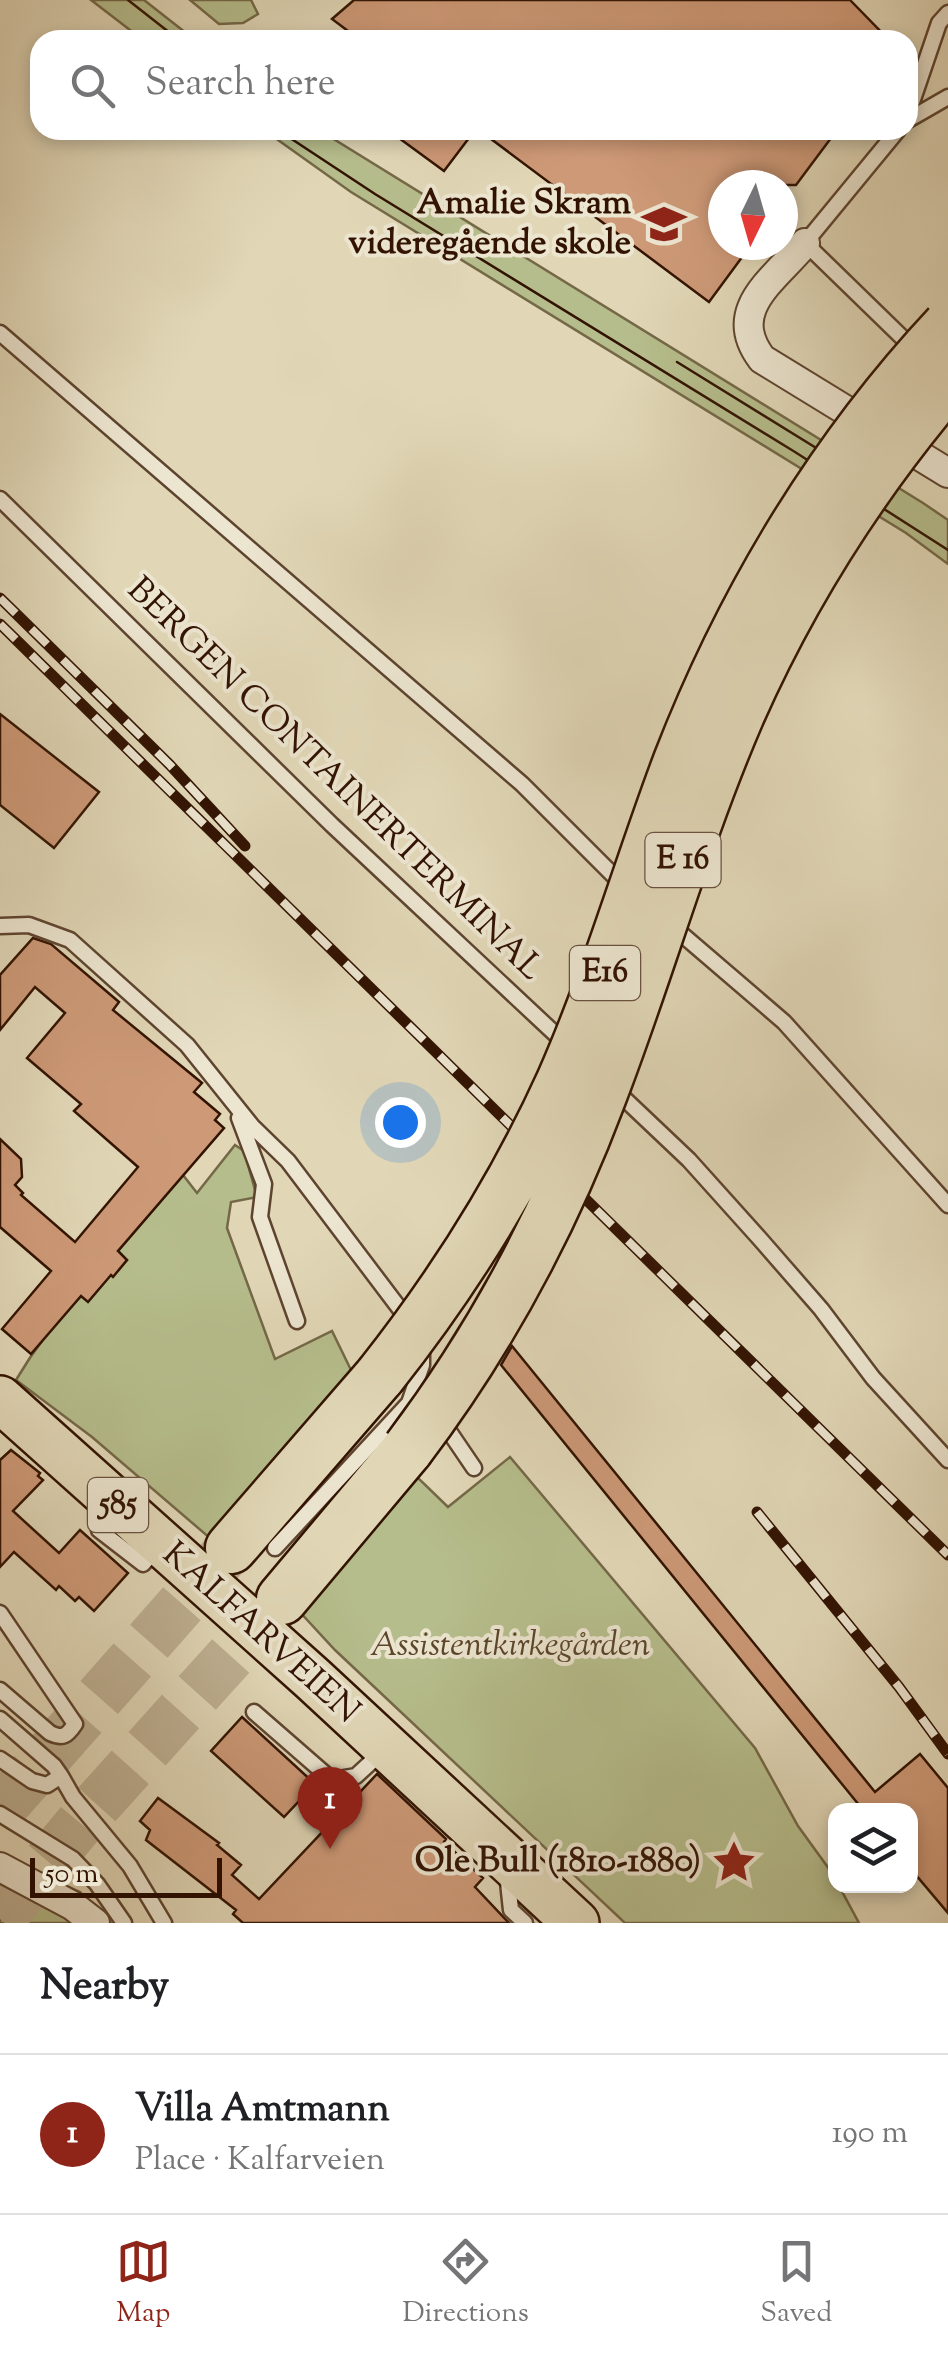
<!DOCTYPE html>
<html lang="en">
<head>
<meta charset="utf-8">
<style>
  :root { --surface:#fff; --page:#f2f2f2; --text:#202124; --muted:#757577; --line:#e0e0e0; --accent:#8f2418 }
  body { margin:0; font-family:"Sorts Mill Goudy",serif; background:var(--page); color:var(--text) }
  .controls { position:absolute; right:30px; bottom:30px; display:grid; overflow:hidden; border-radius:20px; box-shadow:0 5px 15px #0003 }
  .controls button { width:90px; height:90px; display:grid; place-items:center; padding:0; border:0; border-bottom:2px solid var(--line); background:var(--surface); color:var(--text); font:50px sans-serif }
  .compass { position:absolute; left:708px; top:170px; width:90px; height:90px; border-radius:50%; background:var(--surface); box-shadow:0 5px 15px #0003; rotate:185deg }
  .scale { position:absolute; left:30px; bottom:25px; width:192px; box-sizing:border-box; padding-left:10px; border:5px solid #321302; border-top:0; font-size:28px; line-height:35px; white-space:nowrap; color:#321302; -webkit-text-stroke:8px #ece5d0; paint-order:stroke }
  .you { position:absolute; left:400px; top:1122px; width:35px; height:35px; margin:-25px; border:8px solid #fff; border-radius:50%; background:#1a73e8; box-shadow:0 0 0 15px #1a73e833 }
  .badge { display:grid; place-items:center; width:65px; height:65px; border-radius:50%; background:var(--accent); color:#fff; font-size:32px; font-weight:700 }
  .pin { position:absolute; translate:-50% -82px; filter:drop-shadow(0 2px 5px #0008) }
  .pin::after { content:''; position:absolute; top:52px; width:35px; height:30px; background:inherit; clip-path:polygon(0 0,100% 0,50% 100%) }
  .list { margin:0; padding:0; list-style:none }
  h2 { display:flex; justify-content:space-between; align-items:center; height:130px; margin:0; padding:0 40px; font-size:42px }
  h2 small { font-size:32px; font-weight:400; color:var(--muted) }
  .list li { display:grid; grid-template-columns:65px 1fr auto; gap:30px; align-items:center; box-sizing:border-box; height:160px; padding:0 40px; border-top:2px solid var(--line) }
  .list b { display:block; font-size:38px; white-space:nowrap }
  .list p { margin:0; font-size:32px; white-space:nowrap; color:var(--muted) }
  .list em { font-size:32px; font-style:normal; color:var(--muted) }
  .icon { flex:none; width:55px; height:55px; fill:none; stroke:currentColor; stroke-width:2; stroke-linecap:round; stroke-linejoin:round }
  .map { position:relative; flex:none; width:948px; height:1923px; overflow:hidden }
  .search { position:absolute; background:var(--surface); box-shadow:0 5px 15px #0003; left:30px; right:30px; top:30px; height:110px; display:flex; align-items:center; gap:25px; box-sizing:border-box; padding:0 35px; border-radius:30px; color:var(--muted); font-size:38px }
  .sheet { height:290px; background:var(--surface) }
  nav { display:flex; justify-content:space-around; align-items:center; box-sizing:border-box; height:140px; border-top:2px solid var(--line); background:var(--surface); font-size:28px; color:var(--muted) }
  nav a { display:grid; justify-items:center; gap:5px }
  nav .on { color:var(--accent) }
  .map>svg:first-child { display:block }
</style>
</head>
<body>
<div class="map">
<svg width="948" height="1923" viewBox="0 0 948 1923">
  <rect width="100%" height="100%" fill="#e1d7b7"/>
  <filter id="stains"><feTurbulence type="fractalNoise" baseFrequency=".002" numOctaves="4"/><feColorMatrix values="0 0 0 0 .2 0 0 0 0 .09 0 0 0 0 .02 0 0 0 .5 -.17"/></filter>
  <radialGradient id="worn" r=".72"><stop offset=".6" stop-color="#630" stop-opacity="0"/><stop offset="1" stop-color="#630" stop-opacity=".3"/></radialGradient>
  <!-- green -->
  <path fill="#b6bd8c" stroke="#746847" stroke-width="2.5" d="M 91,0 L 144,0 L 195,40 L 143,40 Z
    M 190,0 L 251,0 L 258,14 L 243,23 L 219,24 Z
    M 264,130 L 319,130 L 923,503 L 948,520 L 948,564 L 906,533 L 351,192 Z
    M 235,1145 L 244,1151 L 257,1197 L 231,1202 L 227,1228 L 275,1359 L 332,1331 L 351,1370 L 211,1539 L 92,1437 L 16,1380 C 33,1351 55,1322 79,1298 C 95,1282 113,1277 127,1260 L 118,1251 L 183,1175 L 197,1193 Z
    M 510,1457 L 755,1748 L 798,1826 L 832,1873 L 859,1923 L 625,1923 L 335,1650 L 298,1610 L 413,1473 L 448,1507 Z
    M 0,1856 L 80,1892 L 111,1923 L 0,1923 Z"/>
  <!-- building -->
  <path fill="#cd9977" stroke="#321302" stroke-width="2.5" d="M 354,0 L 850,0 L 889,40 L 360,40 L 332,19 Z
    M 388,130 L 475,130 L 444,171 Z
    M 479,130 L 837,130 L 796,185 L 723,185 L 723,245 L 751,245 L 709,302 Z
    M 0,714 L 99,792 L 54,848 L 0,805 Z
    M 33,938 L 51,944 L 119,1002 L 113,1010 L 202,1083 L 194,1092 L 220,1114 L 215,1120 L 224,1128 L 118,1251 L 127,1260 L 113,1277 L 111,1275 L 88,1302 L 81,1296 L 31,1354 L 2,1329 L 51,1271 L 0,1227 L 0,1139 L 21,1159 L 22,1177 L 15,1185 L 23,1193 L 21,1195 L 75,1242 L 138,1167 L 74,1111 L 81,1104 L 27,1058 L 65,1013 L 35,987 L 0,1030 L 0,975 Z
    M 512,1346 L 875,1792 L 920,1754 L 948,1788 L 948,1913 L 910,1868 L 910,1810 L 852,1810 L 859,1805 L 501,1365 Z
    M 11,1450 L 40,1473 L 38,1476 L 43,1480 L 13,1511 L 59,1553 L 80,1530 L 128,1573 L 94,1611 L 79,1597 L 75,1601 L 59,1586 L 56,1590 L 14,1552 L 0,1567 L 0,1460 Z
    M 242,1717 L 315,1784 L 284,1817 L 211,1751 Z
    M 377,1774 L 446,1839 L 444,1842 L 483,1878 L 475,1887 L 509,1923 L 243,1923 L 233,1914 L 236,1910 L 146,1840 L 150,1830 L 140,1821 L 158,1798 L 219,1843 L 217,1845 L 241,1865 L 232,1875 L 259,1899 Z"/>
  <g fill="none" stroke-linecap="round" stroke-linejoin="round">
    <!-- highway-tunnel -->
    <path stroke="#beb093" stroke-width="50" stroke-dasharray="50 25" stroke-linecap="butt" d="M 0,1810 L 231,1548
      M 0,1919 L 81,1822 L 282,1599"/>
    <!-- lane casing -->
    <g stroke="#5e442f" stroke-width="19">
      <path id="lane" d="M 908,114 L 939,23 L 948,13
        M 908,120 L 948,97
        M 898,130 L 805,243 L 914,349
        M 0,333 L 522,784 L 624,886
        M 0,499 L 332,825 L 568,1046
        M 671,925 L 784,1022 L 948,1205
        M 0,926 L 29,925 L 70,940 L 187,1045 L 252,1126 L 288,1161 L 409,1321
        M 613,1088 L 689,1160 L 760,1239 L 821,1309 L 873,1378 L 948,1460
        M 239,1118 L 264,1184 L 260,1217 L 297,1321
        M 440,1418 L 474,1468
        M 99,1530 L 143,1564 L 157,1548
        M 275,1548 L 409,1403 L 422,1365 L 422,1343
        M 0,1613 L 75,1724 C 67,1736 63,1739 50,1733 L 0,1690
        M 254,1712 L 332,1780 L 356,1776 L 381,1753
        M 0,1719 L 54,1766 L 61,1776 L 47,1785 L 32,1781 L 0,1759
        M 61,1776 L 73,1797 L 130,1866 L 164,1923
        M 0,1814 L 73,1859 L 97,1884 L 124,1923
        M 507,1873 L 511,1910 L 525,1923"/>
    </g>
    <!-- street casing -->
    <g stroke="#5e442f" stroke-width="32">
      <path id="street" d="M 805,243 C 773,281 725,310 762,359 L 948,473
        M 0,1867 L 73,1906 L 95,1923"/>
    </g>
    <!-- primary casing -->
    <g stroke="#321302" stroke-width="50">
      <path id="primary" d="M 0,1399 L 313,1679 L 576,1923"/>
    </g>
    <!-- highway casing -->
    <g stroke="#321302" stroke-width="55">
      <path id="highway" d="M 231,1548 L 380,1376
        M 282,1599 L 408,1449"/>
    </g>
    <!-- lane -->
    <use href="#lane" stroke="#ece5d0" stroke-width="14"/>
    <!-- street -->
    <use href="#street" stroke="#ece5d0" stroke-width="28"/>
    <!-- primary -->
    <use href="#primary" stroke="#e1d7b7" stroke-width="45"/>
    <!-- highway -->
    <use href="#highway" stroke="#e1d7b7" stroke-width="50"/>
    <!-- tram -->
    <path stroke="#321302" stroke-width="2.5" d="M 128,0 L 179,40
      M 278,130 L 375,194 L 795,452 L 948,550
      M 677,362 L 847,467"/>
    <!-- rail casing -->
    <g stroke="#321302" stroke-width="11">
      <path id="rail" d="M 0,598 L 170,765 L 245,846
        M 0,624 L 948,1555
        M 757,1512 L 899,1687 L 948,1754"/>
    </g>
    <!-- rail -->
    <use href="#rail" stroke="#ece5d0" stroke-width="8" stroke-dasharray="22" stroke-linecap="butt"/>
    <!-- highway-bridge casing -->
    <g stroke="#321302" stroke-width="55" stroke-linecap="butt">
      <path id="highway-bridge" d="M 380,1376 C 452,1285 514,1187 562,1081 C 608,977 639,867 679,761 C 741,601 831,451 948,326
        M 408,1449 C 489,1342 553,1223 600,1098 C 649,971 685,839 739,714 C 792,594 863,483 948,383"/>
    </g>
    <!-- highway-bridge -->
    <use href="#highway-bridge" stroke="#e1d7b7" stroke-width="50"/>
  </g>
  <!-- icons -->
  <defs>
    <g id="school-bare" transform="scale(3.45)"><path d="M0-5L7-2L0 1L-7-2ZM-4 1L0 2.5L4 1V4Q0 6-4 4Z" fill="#8f2418" stroke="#ece5d0" stroke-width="2.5" paint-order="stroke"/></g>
    <g id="sight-bare" transform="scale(3.45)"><path d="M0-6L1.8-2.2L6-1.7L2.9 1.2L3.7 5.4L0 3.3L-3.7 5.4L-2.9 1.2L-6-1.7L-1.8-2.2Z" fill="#8f2418" stroke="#ece5d0" stroke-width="2.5" paint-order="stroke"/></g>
  </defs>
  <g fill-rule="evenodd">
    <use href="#school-bare" x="664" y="224"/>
    <use href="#sight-bare" x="734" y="1862"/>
  </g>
  <g text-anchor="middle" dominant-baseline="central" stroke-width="8" stroke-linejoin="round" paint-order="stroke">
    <!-- shield labels -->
    <g fill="#ece5d0" stroke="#6a5240" stroke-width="2.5">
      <rect x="645.5" y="833" width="75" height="54" rx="8"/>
      <rect x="570" y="946" width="70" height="54" rx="8"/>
      <rect x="88" y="1478" width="60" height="54" rx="8"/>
    </g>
    <g font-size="32" font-weight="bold" fill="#321302">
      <text x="683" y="860">E 16</text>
      <text x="605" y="973">E16</text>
      <text x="118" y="1505">585</text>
    </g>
    <!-- poi labels -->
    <g font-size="35" font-weight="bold" fill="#321302" stroke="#ece5d0" text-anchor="end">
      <text x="631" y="204">Amalie Skram<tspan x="631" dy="40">videregående skole</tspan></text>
      <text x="701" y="1862">Ole Bull (1810-1880)</text>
    </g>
    <!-- street labels -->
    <g font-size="35" fill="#321302" stroke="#ece5d0">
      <text transform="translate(334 780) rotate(44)">BERGEN CONTAINERTERMINAL</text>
      <text transform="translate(260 1634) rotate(42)">KALFARVEIEN</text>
    </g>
    <!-- park labels -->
    <g font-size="35" font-style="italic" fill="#5a462b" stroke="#ece5d0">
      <text x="510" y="1646">Assistentkirkegården</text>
    </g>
  </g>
  <rect width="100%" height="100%" filter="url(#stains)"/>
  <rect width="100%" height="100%" fill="url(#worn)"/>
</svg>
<div class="controls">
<button><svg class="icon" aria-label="layers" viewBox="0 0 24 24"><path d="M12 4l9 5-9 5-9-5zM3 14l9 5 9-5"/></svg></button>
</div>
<svg class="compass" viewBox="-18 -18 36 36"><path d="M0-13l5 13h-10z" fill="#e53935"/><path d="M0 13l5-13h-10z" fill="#757577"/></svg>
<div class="scale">50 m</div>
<div class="you"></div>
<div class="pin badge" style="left:330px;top:1849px">1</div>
<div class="search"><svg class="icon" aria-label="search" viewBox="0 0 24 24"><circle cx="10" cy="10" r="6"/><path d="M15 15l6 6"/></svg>Search here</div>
</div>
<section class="sheet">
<h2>Nearby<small></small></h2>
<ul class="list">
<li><span class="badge">1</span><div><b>Villa Amtmann</b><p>Place · Kalfarveien</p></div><em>190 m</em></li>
</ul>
</section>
<nav>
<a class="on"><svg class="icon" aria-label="map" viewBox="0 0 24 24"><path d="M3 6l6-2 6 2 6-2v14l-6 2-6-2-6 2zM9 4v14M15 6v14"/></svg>Map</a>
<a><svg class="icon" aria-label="directions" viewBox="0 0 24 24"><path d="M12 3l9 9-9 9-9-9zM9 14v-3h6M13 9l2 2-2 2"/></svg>Directions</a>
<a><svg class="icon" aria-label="saved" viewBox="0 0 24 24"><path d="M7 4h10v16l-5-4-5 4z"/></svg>Saved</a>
</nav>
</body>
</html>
